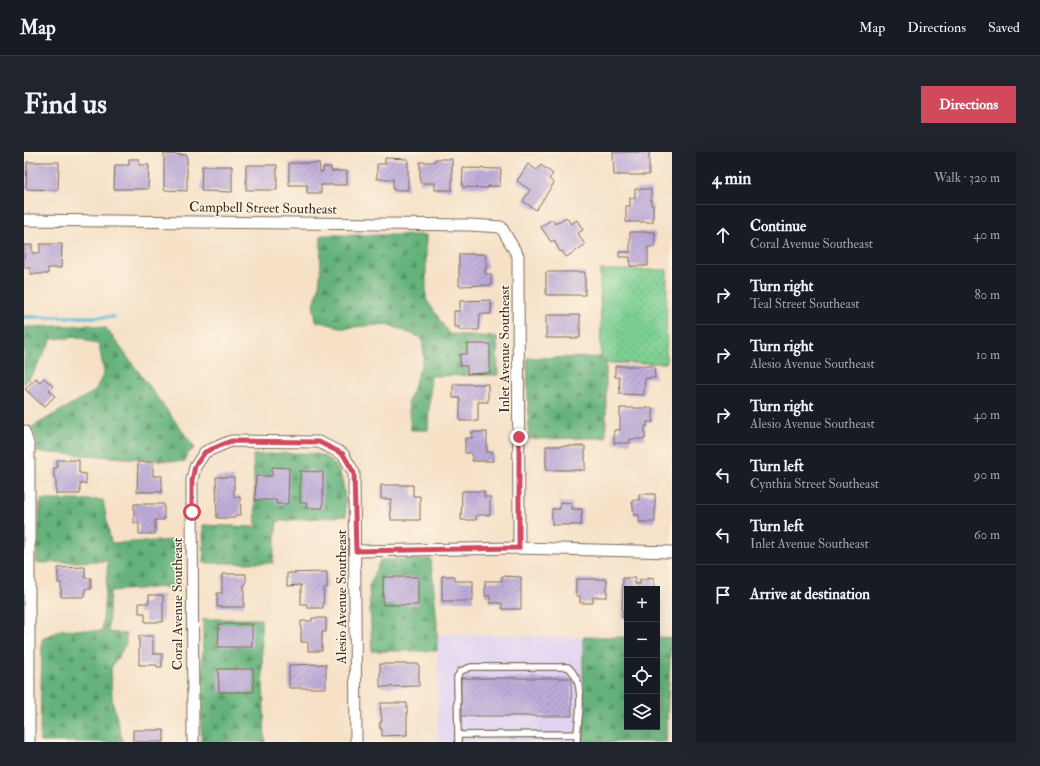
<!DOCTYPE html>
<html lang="en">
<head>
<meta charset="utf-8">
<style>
  :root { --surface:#171b24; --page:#20242c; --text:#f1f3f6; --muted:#9ea1a6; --line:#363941; --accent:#d1495b }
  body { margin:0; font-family:"IM FELL Double Pica",serif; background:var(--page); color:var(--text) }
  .controls { position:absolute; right:12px; bottom:12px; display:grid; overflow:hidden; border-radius:0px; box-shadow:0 4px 16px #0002 }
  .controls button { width:36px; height:36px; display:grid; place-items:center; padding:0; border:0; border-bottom:1px solid var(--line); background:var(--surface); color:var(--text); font:20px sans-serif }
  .stop { position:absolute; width:12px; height:12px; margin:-9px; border:3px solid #d1495b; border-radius:50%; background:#fff }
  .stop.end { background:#d1495b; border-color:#fff; box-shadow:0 1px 4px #0008 }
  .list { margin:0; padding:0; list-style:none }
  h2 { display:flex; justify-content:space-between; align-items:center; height:52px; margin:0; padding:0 16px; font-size:17px }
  h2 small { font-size:13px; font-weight:400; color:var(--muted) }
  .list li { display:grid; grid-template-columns:26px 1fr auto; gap:12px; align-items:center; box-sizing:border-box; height:60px; padding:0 16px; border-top:1px solid var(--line) }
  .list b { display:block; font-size:15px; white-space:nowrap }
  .list p { margin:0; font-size:13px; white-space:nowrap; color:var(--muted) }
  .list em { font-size:13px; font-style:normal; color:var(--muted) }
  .icon { flex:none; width:22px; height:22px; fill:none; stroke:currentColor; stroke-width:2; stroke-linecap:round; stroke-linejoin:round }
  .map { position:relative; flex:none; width:648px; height:590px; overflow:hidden; border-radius:0px }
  header { display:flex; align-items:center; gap:24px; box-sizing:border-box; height:56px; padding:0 20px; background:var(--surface); border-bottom:1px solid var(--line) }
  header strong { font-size:19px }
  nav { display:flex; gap:22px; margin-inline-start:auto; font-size:14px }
  .intro { display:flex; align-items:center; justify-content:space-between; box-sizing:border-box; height:96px; padding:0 24px }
  h1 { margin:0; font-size:28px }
  .button { padding:10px 18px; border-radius:0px; background:var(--accent); color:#fff; font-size:14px; font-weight:700 }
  main { display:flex; gap:24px; padding:0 24px }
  aside { flex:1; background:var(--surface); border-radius:0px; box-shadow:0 4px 16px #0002 }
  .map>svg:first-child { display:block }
</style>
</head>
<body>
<header>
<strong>Map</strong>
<nav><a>Map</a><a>Directions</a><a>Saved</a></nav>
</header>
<div class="intro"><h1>Find us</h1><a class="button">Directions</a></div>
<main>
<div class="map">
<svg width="648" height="590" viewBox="0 0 648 590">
  <defs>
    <pattern id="grass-dots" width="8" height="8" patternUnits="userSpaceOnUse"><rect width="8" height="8" fill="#7ccf92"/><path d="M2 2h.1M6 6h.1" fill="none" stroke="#67a877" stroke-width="1.8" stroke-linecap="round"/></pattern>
    <pattern id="forest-firs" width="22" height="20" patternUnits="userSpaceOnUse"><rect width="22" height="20" fill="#65b27c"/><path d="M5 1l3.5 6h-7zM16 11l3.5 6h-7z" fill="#549165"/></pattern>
    <pattern id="building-hatch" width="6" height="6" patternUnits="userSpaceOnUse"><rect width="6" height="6" fill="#bdabda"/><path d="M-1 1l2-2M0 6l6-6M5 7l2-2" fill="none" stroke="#9b8bb0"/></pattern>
  </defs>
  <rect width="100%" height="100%" fill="#fcf5e5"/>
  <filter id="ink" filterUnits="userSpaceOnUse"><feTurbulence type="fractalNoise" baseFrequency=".025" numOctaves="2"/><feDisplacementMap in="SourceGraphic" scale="8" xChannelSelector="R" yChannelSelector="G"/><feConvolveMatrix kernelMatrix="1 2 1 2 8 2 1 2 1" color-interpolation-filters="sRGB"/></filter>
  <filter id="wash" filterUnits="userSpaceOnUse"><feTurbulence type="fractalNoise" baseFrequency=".012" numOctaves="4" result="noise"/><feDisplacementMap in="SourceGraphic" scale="16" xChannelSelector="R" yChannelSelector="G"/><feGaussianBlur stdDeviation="0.9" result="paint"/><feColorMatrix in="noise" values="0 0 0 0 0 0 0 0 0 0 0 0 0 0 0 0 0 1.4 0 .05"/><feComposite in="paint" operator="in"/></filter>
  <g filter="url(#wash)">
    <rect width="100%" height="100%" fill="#f6e1c7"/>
    <!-- built -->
    <path fill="#e1d4f3" d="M 413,482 L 559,485 L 559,590 L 414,590 Z"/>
    <!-- grass -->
    <path fill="url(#grass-dots)" stroke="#5c7c58" d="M 576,118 L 643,118 L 642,211 L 582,211 L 577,205 Z"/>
    <!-- forest -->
    <path fill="url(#forest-firs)" stroke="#506e4d" d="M 297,83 L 402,83 L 402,147 L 425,182 L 473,185 L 474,223 L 407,224 L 404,278 L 387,278 L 384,250 L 400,206 L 398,186 L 363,172 L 319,176 L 292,169 L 289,153 C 299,136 296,102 297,83 Z
      M 66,173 L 82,176 L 171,296 L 164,301 L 161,310 L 13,300 L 13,289 L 8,275 L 71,239 L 80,221 L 75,193 L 55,185 L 28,187 L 8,223 L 0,232 L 0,175 Z
      M 577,205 L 582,211 L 582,286 L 505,287 L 503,206 Z
      M 261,301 C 272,302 286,300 296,303 C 322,311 320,342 322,364 L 253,369 L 249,411 L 180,411 L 179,373 L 232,375 L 229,303 Z
      M 17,348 L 79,348 L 87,391 L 156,388 L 156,434 L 86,439 L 84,480 L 102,482 L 102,492 L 87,516 L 88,548 L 99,590 L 16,590 L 18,487 L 39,477 L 78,479 L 84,409 L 12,411 Z
      M 407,407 L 413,471 L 413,499 L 348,499 L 345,435 L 356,408 Z
      M 179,467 L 237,467 L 241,590 L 177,590 Z
      M 559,485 L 603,485 L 603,575 L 633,575 L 633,485 L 647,486 L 642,590 L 559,590 Z"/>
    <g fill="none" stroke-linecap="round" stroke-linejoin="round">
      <!-- stream -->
      <path stroke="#5abad8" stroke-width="3.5" d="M 0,165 L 90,165"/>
    </g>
    <g id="blocks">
      <!-- building -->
      <path fill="url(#building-hatch)" d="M 589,0 L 625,0 L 625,23 L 590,23 Z
        M 140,2 L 163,3 L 163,39 L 140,38 Z
        M 361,6 L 384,7 L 384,38 L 369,38 L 369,27 L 353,27 L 353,12 L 361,12 Z
        M 105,7 L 115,7 L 115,13 L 125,13 L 124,37 L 90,37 L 91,13 L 105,13 Z
        M 411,7 L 428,7 L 428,38 L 411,38 L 411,31 L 396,31 L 396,10 L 411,10 Z
        M 3,10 L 35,10 L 34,38 L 2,37 Z
        M 265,11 L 295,11 L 296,20 L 299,20 L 299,15 L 307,15 L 307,19 L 323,19 L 323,33 L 297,33 L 297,41 L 283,41 L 283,33 L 265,33 Z
        M 504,12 L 513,18 L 517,13 L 529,22 L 525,27 L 530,31 L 512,58 L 499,49 L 506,38 L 493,29 Z
        M 222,13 L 253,13 L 253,38 L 222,38 Z
        M 178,14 L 208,14 L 208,40 L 177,39 Z
        M 439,16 L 477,17 L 476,34 L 464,34 L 464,36 L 438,35 Z
        M 611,37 L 627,37 L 627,53 L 629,53 L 629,70 L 602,70 L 602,54 L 606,54 L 606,46 L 611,46 Z
        M 542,65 L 547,72 L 553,68 L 559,78 L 554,81 L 561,93 L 542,105 L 538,99 L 536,100 L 530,88 L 527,90 L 517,75 L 528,67 L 531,72 Z
        M 606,80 L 631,80 L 631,95 L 624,95 L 624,114 L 606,114 L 606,105 L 595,105 L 595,100 L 606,100 Z
        M 16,92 L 38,92 L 37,116 L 24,116 L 24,122 L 6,122 L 6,116 L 0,116 L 0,93 L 8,93 L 8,101 L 16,101 Z
        M 435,102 L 461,102 L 463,116 L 461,116 L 461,122 L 467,122 L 467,133 L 435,134 Z
        M 522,120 L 561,120 L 561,143 L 522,143 Z
        M 467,148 L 467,162 L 456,162 L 455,178 L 435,178 L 435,175 L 430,175 L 430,159 L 436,159 L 436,149 Z
        M 522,163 L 556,163 L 556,186 L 522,186 Z
        M 443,192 L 466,192 L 466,221 L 443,222 L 443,214 L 436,214 L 436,202 L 443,202 Z
        M 591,214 L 630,214 L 631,226 L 621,226 L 620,243 L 596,242 L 595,225 L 591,225 Z
        M 12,226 L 16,230 L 20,226 L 29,234 L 25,238 L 31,244 L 20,255 L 1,237 Z
        M 429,232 L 464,232 L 464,250 L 454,250 L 454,269 L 436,269 L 436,246 L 429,246 Z
        M 596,256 L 629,256 L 629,270 L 623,270 L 623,274 L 621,274 L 621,287 L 606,287 L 606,291 L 590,291 L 590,278 L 596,278 Z
        M 448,280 L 463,280 L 463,300 L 469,300 L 469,309 L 448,309 L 448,301 L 441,301 L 441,286 L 448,286 Z
        M 522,294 L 561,294 L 561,318 L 522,318 Z
        M 33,308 L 55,308 L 55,321 L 62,322 L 62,332 L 56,332 L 56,342 L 32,342 L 32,327 L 30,327 L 30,316 L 33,316 Z
        M 114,310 L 129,310 L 129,324 L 138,324 L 138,340 L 113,340 Z
        M 248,315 L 265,316 L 264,352 L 252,352 L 253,348 L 231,348 L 232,324 L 248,324 Z
        M 276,319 L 299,320 L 299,356 L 282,356 L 283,351 L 276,351 Z
        M 192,325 L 210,325 L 210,345 L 216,345 L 217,363 L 211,363 L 211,366 L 193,366 Z
        M 357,333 L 389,333 L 389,344 L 396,344 L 396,368 L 367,368 L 366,350 L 368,350 L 368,347 L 357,347 Z
        M 438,339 L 460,339 L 460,345 L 466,345 L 466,363 L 452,363 L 452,368 L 437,368 Z
        M 615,342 L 631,342 L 631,370 L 615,370 L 615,363 L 610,363 L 608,348 L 615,348 Z
        M 536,350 L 548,351 L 548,357 L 558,357 L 557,373 L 528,373 L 528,357 L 536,357 Z
        M 110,352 L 140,352 L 140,368 L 131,368 L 131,382 L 115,382 L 115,371 L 110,371 Z
        M 61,415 L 61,426 L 67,426 L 67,437 L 61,437 L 61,445 L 37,445 L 37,431 L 34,431 L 34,416 Z
        M 303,420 L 303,436 L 300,436 L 299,456 L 283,456 L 283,452 L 277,452 L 277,433 L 263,434 L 263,421 Z
        M 198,422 L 222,422 L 222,433 L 220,433 L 220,455 L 193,455 L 193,441 L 198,441 Z
        M 418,424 L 431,424 L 431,429 L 449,429 L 449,449 L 418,449 Z
        M 478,424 L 497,425 L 497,457 L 478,457 L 478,451 L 466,451 L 466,444 L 461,444 L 461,429 L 478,429 Z
        M 359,425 L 394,425 L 394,453 L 359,453 Z
        M 599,426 L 611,426 L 611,432 L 616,432 L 616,428 L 623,428 L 623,426 L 630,427 L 630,437 L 603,437 L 603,466 L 598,466 Z
        M 552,427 L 583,427 L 583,445 L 569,445 L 569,451 L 556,451 L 556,444 L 552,444 Z
        M 125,443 L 139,443 L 139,470 L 121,470 L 121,461 L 115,461 L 115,451 L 125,451 Z
        M 288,466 L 302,466 L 302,480 L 298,480 L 298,499 L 284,499 L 284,490 L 277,490 L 277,469 L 288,469 Z
        M 195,472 L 228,472 L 228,495 L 194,495 Z
        M 115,484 L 129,484 L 129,502 L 138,502 L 138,515 L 133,515 L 133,513 L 115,513 Z
        M 302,512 L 302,536 L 265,536 L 265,513 Z
        M 356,512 L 395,512 L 395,534 L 356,535 Z
        M 194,517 L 229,517 L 230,540 L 195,540 Z
        M 437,526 L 547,526 L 548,564 L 435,564 L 435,558 L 437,558 Z
        M 356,551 L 383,551 L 383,583 L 358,584 L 358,577 L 356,577 L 356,570 L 358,570 Z
        M 109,578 L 140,578 L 140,590 L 109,590 Z"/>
    </g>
  </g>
  <g filter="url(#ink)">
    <use href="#blocks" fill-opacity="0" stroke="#7c6a59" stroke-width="1"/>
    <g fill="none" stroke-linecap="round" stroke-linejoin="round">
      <!-- lane casing -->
      <g stroke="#7c6a59" stroke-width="8">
        <path id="lane" d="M 434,583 L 433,525 L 437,519 L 447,515 L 544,515 C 562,530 555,562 553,582
          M 434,590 L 434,583 L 553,582 L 553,590"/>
      </g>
      <!-- street casing -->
      <g stroke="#7c6a59" stroke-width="13">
        <path id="street" d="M 0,68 L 446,73 L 477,75 L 494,104 L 495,396
          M 0,279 L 5,295 L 5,590
          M 332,399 L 495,396 L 648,400
          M 169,590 L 168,328 L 171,315 L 181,300 L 207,289 L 295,290 L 319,302 L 330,321 L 332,590"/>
      </g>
      <!-- lane -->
      <use href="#lane" stroke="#fff" stroke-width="5.5"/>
      <!-- street -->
      <use href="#street" stroke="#fff" stroke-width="11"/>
    </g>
  </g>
  <g fill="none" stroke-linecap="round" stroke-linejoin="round" filter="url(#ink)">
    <!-- route -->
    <path stroke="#d1495b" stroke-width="5" d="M 168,360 L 168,328 L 171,314 L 181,300 L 207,289 L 295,290 L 319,302 L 330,321 L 332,399 L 495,396 L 495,285"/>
  </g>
  <g text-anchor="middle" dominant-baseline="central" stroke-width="3" stroke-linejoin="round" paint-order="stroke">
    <!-- street labels -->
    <g font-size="14" fill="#3b2a1e" stroke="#fcf5e5">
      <text transform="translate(239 56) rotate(1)">Campbell Street Southeast</text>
      <text transform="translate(480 197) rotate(-90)">Inlet Avenue Southeast</text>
      <text transform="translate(317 445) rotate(-90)">Alesio Avenue Southeast</text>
      <text transform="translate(153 452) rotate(-90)">Coral Avenue Southeast</text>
    </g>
  </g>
</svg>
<div class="controls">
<button>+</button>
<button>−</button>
<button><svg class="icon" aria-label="locate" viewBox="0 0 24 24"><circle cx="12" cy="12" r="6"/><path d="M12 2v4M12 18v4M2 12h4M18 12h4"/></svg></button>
<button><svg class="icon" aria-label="layers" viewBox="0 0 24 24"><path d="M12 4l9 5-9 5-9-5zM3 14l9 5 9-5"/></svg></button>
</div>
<div class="stop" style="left:168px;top:360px"></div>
<div class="stop end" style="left:495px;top:285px"></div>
</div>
<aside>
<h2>4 min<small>Walk · 320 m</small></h2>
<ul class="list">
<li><svg class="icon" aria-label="ahead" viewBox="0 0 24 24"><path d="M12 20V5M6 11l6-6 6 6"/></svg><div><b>Continue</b><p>Coral Avenue Southeast</p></div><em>40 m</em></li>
<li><svg class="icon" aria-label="right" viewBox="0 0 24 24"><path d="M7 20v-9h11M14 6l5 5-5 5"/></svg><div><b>Turn right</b><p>Teal Street Southeast</p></div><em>80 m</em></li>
<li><svg class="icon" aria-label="right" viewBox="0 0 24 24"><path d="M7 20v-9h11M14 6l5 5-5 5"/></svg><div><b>Turn right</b><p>Alesio Avenue Southeast</p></div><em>10 m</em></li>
<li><svg class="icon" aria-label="right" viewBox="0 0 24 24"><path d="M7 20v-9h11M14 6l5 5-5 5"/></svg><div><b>Turn right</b><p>Alesio Avenue Southeast</p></div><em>40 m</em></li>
<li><svg class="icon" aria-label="left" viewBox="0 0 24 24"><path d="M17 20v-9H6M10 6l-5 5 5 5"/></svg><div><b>Turn left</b><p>Cynthia Street Southeast</p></div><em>90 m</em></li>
<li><svg class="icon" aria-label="left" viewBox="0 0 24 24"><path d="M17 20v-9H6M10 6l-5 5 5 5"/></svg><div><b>Turn left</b><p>Inlet Avenue Southeast</p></div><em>60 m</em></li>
<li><svg class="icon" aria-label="arrive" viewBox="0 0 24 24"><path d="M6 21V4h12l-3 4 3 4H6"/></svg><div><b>Arrive at destination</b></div></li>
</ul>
</aside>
</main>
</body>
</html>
